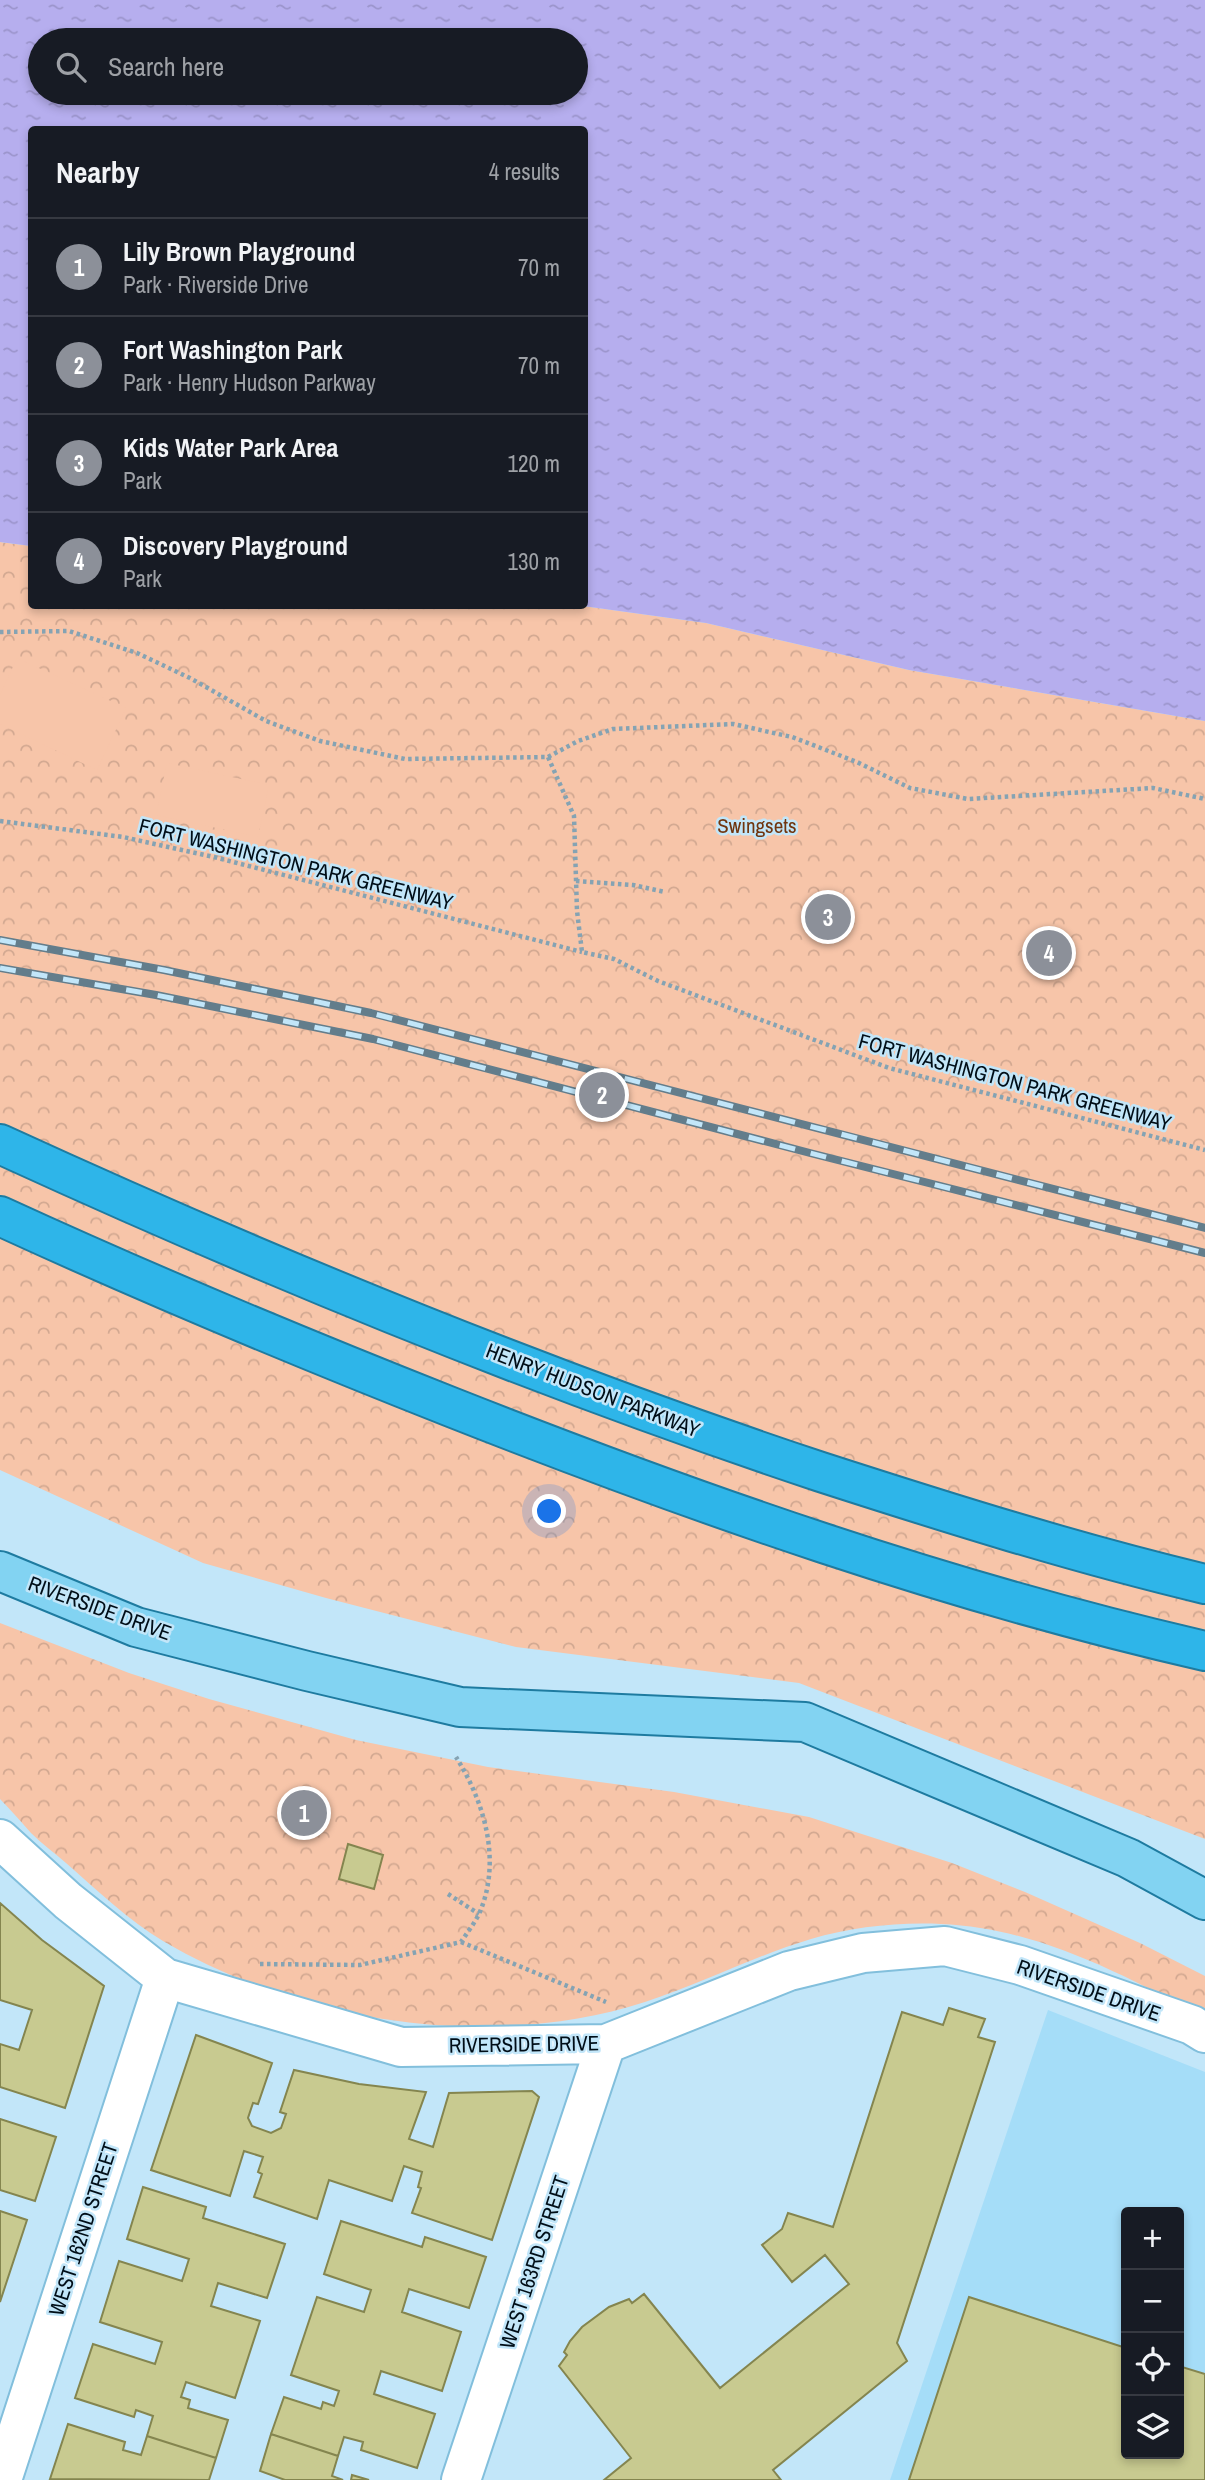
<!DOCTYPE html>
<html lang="en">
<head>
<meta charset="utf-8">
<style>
  :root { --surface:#171b24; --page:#20242c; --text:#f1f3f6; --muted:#9ea1a6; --line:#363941; --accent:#8c9099 }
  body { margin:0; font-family:"Archivo Narrow",sans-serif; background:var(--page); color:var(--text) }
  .controls { position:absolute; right:21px; bottom:21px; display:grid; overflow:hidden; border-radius:7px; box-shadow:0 4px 10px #0003 }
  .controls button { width:63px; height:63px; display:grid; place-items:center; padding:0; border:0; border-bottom:2px solid var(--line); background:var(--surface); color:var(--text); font:35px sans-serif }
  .you { position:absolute; left:550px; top:1512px; width:24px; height:24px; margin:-18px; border:5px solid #fff; border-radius:50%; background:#1a73e8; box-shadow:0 0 0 10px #1a73e833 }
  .badge { display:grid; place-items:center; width:46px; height:46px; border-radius:50%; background:var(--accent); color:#fff; font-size:23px; font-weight:700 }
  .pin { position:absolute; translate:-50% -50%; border:4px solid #fff; box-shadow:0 2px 7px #0006 }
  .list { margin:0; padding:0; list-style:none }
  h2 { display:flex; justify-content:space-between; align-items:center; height:91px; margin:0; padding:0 28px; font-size:30px }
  h2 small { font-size:23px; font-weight:400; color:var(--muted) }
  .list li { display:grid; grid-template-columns:46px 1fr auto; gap:21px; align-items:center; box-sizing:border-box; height:98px; padding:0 28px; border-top:2px solid var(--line) }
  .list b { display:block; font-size:26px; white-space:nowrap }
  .list p { margin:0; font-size:23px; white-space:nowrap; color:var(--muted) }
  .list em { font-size:23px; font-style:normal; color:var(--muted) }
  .icon { flex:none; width:38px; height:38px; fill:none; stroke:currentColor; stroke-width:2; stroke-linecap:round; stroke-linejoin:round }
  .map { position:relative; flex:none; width:1205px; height:2480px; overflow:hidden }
  .search { position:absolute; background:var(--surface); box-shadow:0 4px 10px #0003; left:28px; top:28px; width:560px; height:77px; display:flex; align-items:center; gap:18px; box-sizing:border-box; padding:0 24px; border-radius:38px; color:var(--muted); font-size:26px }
  .panel { position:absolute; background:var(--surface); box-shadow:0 4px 10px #0003; left:28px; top:126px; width:560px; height:483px; border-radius:7px }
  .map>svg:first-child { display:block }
</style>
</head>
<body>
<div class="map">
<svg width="1205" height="2480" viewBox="0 0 1205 2480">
  <defs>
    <pattern id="park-crowns" width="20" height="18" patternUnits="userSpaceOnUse" patternTransform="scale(1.75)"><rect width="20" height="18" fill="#f7c5a9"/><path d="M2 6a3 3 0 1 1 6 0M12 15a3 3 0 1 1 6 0" fill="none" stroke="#d2a891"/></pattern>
    <pattern id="water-ripples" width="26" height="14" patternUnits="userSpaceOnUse" patternTransform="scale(1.75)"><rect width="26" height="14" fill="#b6aeee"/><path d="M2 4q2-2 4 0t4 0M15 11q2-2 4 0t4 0" fill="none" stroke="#9b94cb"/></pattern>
  </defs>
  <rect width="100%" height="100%" fill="#c2e6f9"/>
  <!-- built -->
  <path fill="#a5ddf8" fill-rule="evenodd" d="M 1048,2010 L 1205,2072 L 1205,2480 L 890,2480 ZM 1126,2212 L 1179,2212 L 1179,2454 L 1126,2454 Z"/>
  <!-- park -->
  <path fill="url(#park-crowns)" d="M 0,542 L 31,546 L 32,606 L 583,606 L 706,623 L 909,670 L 1205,721 L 1205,1839 L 799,1683 L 516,1647 L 326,1598 L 203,1563 L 0,1470 Z
    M 0,1623 L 129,1673 L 209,1699 L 356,1740 L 488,1767 L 674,1792 L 809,1817 L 952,1863 L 1025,1892 L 1140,1943 L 1205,1976 L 1205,2017 C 1120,1974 1038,1928 941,1924 C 898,1922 852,1927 811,1939 C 754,1956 701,1984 645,2002 C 490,2052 303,2023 163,1941 C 128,1920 97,1890 66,1863 C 55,1853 42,1844 31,1833 C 21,1822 11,1810 0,1799 Z"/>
  <!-- pitch -->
  <path fill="#f7c5a9" d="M 17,658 L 126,708 L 97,770 L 0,724 L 0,695 Z
    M 167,763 L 269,785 L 258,837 L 156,815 Z"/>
  <!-- water -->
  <path fill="url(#water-ripples)" fill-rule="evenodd" d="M 0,0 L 1205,0 L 1205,721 L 909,670 L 706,623 L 583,606 L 584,606 L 584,130 L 32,130 L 31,546 L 0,542 ZM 40,40 L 576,40 L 576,93 L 40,93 Z"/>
  <!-- building -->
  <path fill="#c8ca90" stroke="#84854f" stroke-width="2" d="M 348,1844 L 383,1855 L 374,1889 L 339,1879 Z
    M 0,1903 L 42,1940 L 104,1986 L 65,2108 L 0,2087 L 0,2044 L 19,2050 L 32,2010 L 0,2000 Z
    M 949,2008 L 985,2019 L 978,2037 L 995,2042 L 897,2343 L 907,2361 L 773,2470 L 781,2480 L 604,2480 L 631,2458 L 559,2366 L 567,2355 L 564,2352 L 570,2341 L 582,2327 L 609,2307 L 629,2299 L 632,2303 L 644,2294 L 720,2388 L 849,2284 L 825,2255 L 792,2282 L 762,2245 L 782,2229 L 788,2213 L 833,2227 L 902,2012 L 943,2025 Z
    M 196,2035 L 272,2063 L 258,2104 L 253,2103 L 248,2118 L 252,2126 L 271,2133 L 281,2128 L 286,2114 L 280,2112 L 294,2070 L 359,2084 L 426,2092 L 409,2139 L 433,2147 L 449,2093 L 532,2091 L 539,2097 L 492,2240 L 412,2213 L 421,2188 L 418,2187 L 422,2172 L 404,2166 L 392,2201 L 329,2180 L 317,2219 L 254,2197 L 262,2174 L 258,2172 L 263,2157 L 244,2151 L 230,2196 L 151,2170 Z
    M 0,2119 L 56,2137 L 35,2201 L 0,2190 Z
    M 143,2187 L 206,2207 L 203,2218 L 285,2244 L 267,2298 L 218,2283 L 211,2306 L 260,2321 L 235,2398 L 186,2382 L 181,2397 L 190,2400 L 188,2408 L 228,2420 L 216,2458 L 147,2436 L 153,2416 L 136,2410 L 134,2417 L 75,2398 L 93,2344 L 155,2364 L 162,2342 L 100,2322 L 119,2261 L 182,2281 L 189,2259 L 127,2239 Z
    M 0,2211 L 27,2220 L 0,2302 Z
    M 341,2221 L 422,2247 L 425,2237 L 486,2257 L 469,2308 L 409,2289 L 402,2312 L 461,2332 L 442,2391 L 381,2371 L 374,2394 L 435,2414 L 417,2468 L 361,2450 L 363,2442 L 344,2437 L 338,2456 L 271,2434 L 284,2397 L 321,2409 L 323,2402 L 334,2406 L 339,2391 L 291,2375 L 317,2297 L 364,2312 L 371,2290 L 324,2274 Z
    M 969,2297 L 1126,2348 L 1126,2454 L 1179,2454 L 1179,2366 L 1205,2374 L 1205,2480 L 909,2480 Z
    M 68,2424 L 125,2442 L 123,2450 L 141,2455 L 147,2436 L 216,2458 L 209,2480 L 50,2479 Z
    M 271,2434 L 338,2456 L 332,2476 L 343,2480 L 285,2480 L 260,2471 Z
    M 352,2475 L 369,2480 L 351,2480 Z"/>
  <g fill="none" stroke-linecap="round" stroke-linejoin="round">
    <!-- minor casing -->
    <g stroke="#82bfdc" stroke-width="42">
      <path id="minor" d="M 0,1839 L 68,1901 L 165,1978 L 401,2047 L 606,2044 L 789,1971 L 863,1953 L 945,1946 L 1020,1965 L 1192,2025 L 1205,2033
        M 2,2480 L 165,1978
        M 461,2480 L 606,2044"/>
    </g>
    <!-- major casing -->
    <g stroke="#1e7ba0" stroke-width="42">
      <path id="major" d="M 0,1571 L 136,1627 L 307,1671 L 460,1707 L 805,1722 L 1128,1858 L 1205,1900"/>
    </g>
    <!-- highway casing -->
    <g stroke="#1e7ba0" stroke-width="42">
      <path id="highway" d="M 0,1144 C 268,1267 541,1379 821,1472 C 948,1513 1075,1553 1205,1584
        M 0,1216 C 148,1284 299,1347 451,1407 C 697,1504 948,1592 1205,1651"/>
    </g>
    <!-- path -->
    <path stroke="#85a3b3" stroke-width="4.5" stroke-dasharray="3.5 3.5" stroke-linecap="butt" d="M 0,632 L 69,631 L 137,653 L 190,678 L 266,721 L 320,741 L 405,759 L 548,757 L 574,816 L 577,911 L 582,952 L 614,959 L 658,981 L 889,1068 L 1205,1150
      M 548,757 L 578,741 L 613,729 L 733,724 L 792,737 L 857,762 L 910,788 L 968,799 L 1153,788 L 1205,799
      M 0,821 L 123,837 L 214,857 L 582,952
      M 576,881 L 633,885 L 665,892
      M 448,1894 L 479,1914
      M 461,1942 L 606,2002
      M 260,1964 L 360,1965 L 461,1942 C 467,1933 474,1924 479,1914 C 502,1862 485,1803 456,1757"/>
    <!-- minor -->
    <use href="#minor" stroke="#fff" stroke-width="38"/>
    <!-- major -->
    <use href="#major" stroke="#82d3f2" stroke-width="38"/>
    <!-- highway -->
    <use href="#highway" stroke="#2eb5e9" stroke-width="38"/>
    <!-- rail casing -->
    <g stroke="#637d8b" stroke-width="8">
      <path id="rail" d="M 0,940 L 164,970 L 371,1013 L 1205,1228
        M 0,968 L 156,995 L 373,1039 L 810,1153 L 1205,1253"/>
    </g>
    <!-- rail -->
    <use href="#rail" stroke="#c2e6f9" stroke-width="5" stroke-dasharray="16" stroke-linecap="butt"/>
  </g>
  <g text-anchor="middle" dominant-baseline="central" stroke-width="5" stroke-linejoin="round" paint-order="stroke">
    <!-- park labels -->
    <g font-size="21" fill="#70350e" stroke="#c2e6f9">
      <text x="757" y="825">Swingsets</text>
    </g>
    <!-- street labels -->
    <g font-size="21" fill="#000e18" stroke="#c2e6f9">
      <text transform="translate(296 864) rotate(14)">FORT WASHINGTON PARK GREENWAY</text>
      <text transform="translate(1015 1082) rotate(15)">FORT WASHINGTON PARK GREENWAY</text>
      <text transform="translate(593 1390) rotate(21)">HENRY HUDSON PARKWAY</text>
      <text transform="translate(100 1608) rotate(20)">RIVERSIDE DRIVE</text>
      <text transform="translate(1089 1990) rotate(19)">RIVERSIDE DRIVE</text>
      <text transform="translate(524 2044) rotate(-1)">RIVERSIDE DRIVE</text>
      <text transform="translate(83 2229) rotate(-72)">WEST 162ND STREET</text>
      <text transform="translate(534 2262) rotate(-72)">WEST 163RD STREET</text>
    </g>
  </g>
</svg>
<div class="controls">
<button>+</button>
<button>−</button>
<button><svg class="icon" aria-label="locate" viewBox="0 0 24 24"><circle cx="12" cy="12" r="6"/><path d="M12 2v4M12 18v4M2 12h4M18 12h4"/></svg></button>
<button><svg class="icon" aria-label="layers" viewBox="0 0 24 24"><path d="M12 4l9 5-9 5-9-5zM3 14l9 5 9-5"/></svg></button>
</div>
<div class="you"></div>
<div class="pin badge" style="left:304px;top:1813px">1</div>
<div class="pin badge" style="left:602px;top:1095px">2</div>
<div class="pin badge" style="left:828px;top:917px">3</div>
<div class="pin badge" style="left:1049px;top:953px">4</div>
<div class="search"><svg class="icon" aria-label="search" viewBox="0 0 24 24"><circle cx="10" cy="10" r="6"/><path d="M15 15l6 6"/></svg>Search here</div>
<section class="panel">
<h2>Nearby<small>4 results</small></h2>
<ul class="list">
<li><span class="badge">1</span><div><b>Lily Brown Playground</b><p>Park · Riverside Drive</p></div><em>70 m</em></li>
<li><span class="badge">2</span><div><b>Fort Washington Park</b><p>Park · Henry Hudson Parkway</p></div><em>70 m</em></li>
<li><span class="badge">3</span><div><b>Kids Water Park Area</b><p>Park</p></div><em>120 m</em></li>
<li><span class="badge">4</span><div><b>Discovery Playground</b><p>Park</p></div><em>130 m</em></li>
</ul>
</section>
</div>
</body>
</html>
